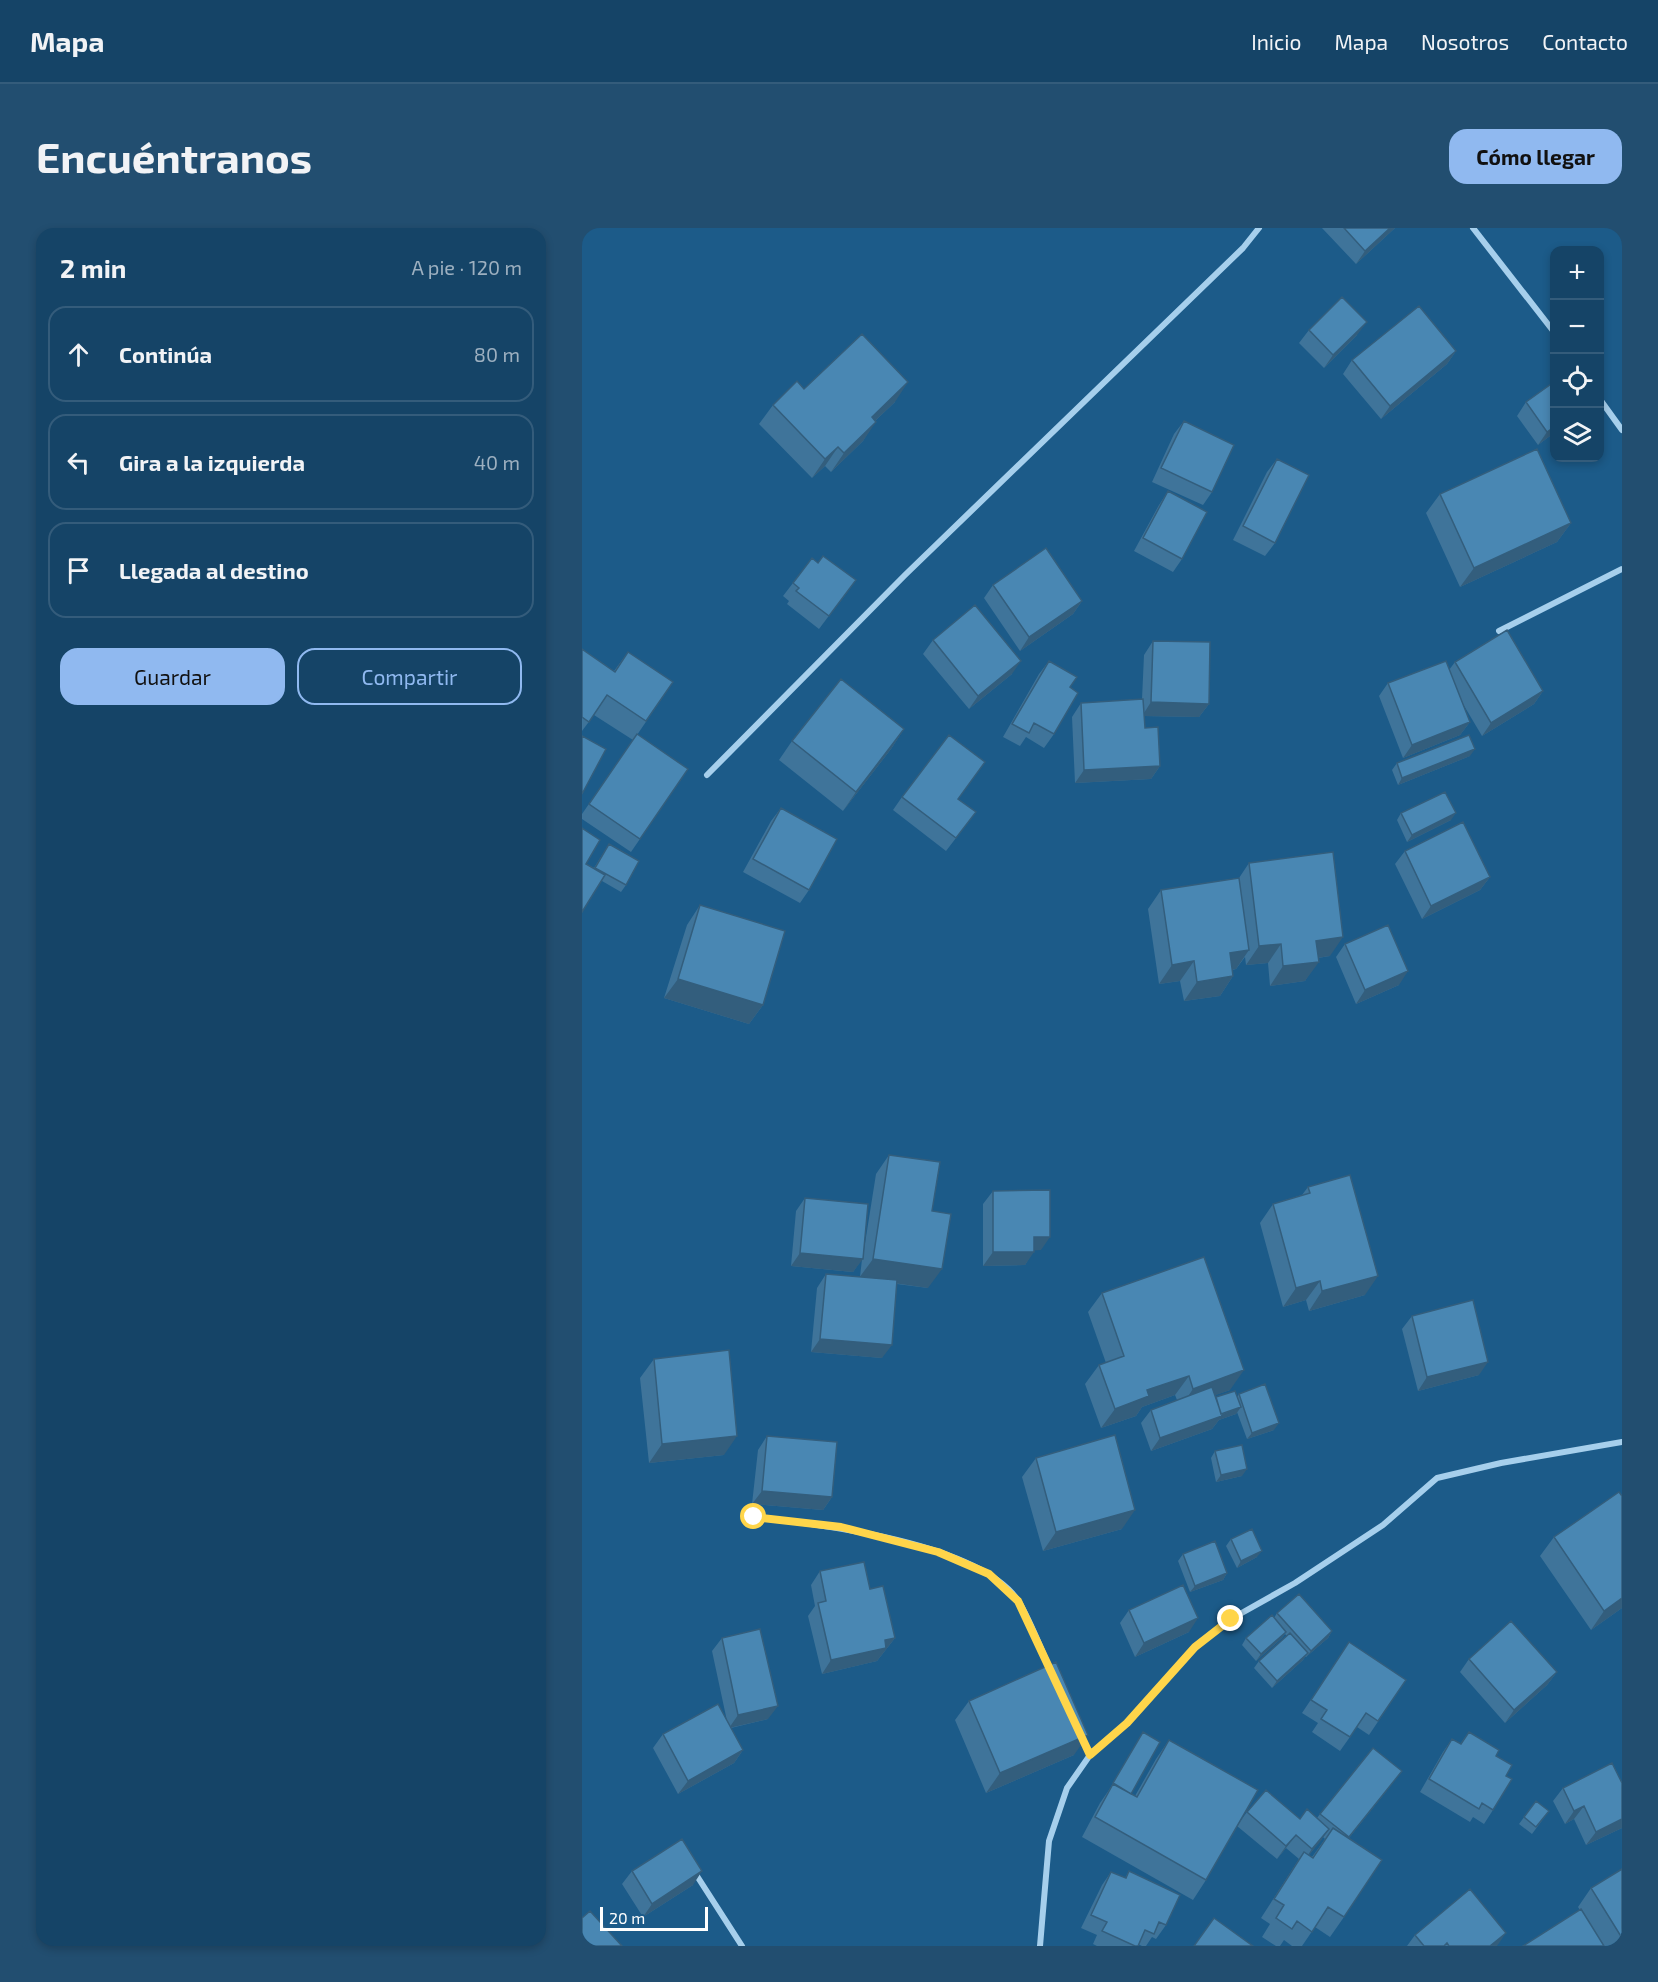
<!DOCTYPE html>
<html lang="es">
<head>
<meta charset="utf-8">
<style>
  :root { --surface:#154467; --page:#224e70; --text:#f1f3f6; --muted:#9db0c0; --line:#345c7b; --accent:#90b9f0 }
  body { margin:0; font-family:"Exo 2",sans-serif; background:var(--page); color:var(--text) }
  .controls { position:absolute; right:18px; top:18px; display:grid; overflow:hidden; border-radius:12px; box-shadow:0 3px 9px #0003 }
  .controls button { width:54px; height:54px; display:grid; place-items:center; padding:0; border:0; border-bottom:2px solid var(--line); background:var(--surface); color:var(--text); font:30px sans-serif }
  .scale { position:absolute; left:18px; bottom:15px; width:108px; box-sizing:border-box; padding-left:6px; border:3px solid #fff; border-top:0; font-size:16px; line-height:21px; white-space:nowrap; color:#fff; -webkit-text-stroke:4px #1c5b89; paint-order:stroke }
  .stop { position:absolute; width:18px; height:18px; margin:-14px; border:4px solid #ffd54a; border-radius:50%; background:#fff }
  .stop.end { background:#ffd54a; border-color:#fff; box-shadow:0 2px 6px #0008 }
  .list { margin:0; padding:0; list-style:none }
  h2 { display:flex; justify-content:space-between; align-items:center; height:78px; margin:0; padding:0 24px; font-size:26px }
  h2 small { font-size:20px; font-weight:400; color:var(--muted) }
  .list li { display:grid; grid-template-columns:39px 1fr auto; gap:18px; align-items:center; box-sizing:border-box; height:96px; margin:0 12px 12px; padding:0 12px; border:2px solid var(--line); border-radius:18px }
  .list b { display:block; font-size:22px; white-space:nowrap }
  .list em { font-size:20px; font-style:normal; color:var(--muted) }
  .actions { display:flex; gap:12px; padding:18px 24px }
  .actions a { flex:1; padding:14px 0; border:2px solid var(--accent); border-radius:18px; text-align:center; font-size:21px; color:var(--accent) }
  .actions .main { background:var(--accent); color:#111 }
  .icon { flex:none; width:33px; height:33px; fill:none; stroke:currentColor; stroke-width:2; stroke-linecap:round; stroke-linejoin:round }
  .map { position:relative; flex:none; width:1040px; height:1718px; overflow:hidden; border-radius:18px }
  header { display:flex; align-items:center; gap:36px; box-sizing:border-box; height:84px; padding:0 30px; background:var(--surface); border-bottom:2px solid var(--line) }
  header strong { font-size:28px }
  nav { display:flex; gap:33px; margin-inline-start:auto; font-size:21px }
  .intro { display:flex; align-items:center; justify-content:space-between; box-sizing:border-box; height:144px; padding:0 36px }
  h1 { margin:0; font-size:42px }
  .button { padding:15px 27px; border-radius:18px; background:var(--accent); color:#111; font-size:21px; font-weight:700 }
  main { display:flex; gap:36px; padding:0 36px }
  aside { flex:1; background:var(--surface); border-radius:18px; box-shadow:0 3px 9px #0003 }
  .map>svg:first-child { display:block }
</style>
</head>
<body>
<header>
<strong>Mapa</strong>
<nav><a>Inicio</a><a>Mapa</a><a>Nosotros</a><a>Contacto</a></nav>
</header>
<div class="intro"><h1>Encuéntranos</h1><a class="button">Cómo llegar</a></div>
<main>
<aside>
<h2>2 min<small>A pie · 120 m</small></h2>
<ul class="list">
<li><svg class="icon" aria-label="ahead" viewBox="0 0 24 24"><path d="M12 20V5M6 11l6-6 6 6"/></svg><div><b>Continúa</b></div><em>80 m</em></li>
<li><svg class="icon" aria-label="left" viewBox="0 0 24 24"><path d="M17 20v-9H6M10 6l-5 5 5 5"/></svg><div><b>Gira a la izquierda</b></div><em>40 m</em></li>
<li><svg class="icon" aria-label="arrive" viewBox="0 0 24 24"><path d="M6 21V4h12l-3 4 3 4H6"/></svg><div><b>Llegada al destino</b></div></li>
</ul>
<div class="actions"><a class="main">Guardar</a><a>Compartir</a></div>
</aside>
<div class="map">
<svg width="1040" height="1718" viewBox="0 0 1040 1718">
  <rect width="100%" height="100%" fill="#1c5b89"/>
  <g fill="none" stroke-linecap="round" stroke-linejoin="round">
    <!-- street -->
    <path stroke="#a6cfec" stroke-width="6" d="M 891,0 L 972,104
      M 1017,170 L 1040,202
      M 917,403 L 1040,341
      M 125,547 L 323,347 L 661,20 L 677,0
      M 172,1289 C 238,1296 399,1315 437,1374 C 450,1396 459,1422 470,1445
      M 498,1506 L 508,1527
      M 115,1648 L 160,1718
      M 458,1718 L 467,1613 L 485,1560 L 508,1527 L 545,1495 L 613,1419 L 649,1391 L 713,1355 L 801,1297 L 855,1250 L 919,1235 L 1040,1214"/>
  </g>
  <!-- wall -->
  <path fill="#3f749a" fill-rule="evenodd" d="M 740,0 L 813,0 L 774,36 Z
    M 727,102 L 775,107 L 742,140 L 717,115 Z
    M 874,123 L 865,136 L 799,191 L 761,146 L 770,132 Z
    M 972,154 L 972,205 L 956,217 L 935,188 L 944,174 Z
    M 222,161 L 313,174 L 293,193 L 281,213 L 249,244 L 243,238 L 230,250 L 177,196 L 191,177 Z
    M 602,193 L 630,264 L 621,277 L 570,254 L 592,206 Z
    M 695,231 L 693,315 L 683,328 L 651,312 L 685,244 Z
    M 586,263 L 600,331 L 591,344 L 552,323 L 577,277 Z
    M 858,266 L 989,295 L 975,314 L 878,359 L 844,285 Z
    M 236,335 L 274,352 L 237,401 L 205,376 L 207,373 L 201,368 L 211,355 Z
    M 411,357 L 500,373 L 491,386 L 438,423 L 402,370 Z
    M 351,412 L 430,446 L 387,481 L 341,426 Z
    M 571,413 L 627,476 L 617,489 L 562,488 L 563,500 L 578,538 L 569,551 L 493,555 L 490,489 L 499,475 L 560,471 L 562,427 Z
    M 0,421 L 32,443 L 46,424 L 91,454 L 55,507 L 106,541 L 49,624 L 0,591 L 0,586 L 51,512 L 12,487 L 0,503 Z
    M 467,433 L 488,459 L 472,506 L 462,520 L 444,509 L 438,518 L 421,509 L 457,446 Z
    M 873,434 L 961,463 L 952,476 L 900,508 L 881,476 L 888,494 L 878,507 L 821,530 L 797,468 L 806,455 L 867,442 Z
    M 322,501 L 309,521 L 261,583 L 197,532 L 210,513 Z
    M 888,528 L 816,557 L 810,542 L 815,535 Z
    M 403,534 L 376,571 L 394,584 L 364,623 L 311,582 L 320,569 Z
    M 199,580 L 227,662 L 218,675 L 161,644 L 189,593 Z
    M 819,585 L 869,592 L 825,614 L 815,592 Z
    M 27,616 L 44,657 L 39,664 L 20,653 L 4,636 L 12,640 Z
    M 823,623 L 908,649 L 898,662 L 840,691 L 813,636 Z
    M 667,635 L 748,728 L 736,730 L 723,753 L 688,758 L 686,735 L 664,737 L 663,729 L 654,741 L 650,742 L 651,748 L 638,768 L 602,773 L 598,753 L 577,756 L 566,681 L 579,662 L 657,650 Z
    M 118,677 L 181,777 L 167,796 L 82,770 L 105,697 Z
    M 763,716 L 817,757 L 774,776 L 754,729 Z
    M 307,927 L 350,983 L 346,1060 L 315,1056 L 300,1130 L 229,1124 L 235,1060 L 244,1046 L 278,1049 L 280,1031 L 271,1044 L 209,1038 L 214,983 L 223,970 L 281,1028 L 294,946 Z
    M 726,959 L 783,1067 L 727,1083 L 724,1072 L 701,1079 L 678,995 L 691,976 L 720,967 Z
    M 411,963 L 459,1022 L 452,1022 L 443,1037 L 401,1038 L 401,976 Z
    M 520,1065 L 648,1162 L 633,1167 L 634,1169 L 655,1169 L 657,1166 L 692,1202 L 665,1211 L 655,1184 L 654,1186 L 637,1192 L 630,1201 L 569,1223 L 559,1195 L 569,1182 L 595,1172 L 593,1167 L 560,1179 L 554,1188 L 519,1200 L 503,1156 L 517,1137 L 524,1135 L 506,1084 Z
    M 830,1088 L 897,1147 L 836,1163 L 820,1101 Z
    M 72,1131 L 142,1227 L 67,1235 L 58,1150 Z
    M 185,1208 L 250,1269 L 241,1282 L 170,1276 L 176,1222 Z
    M 633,1223 L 660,1248 L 634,1254 L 629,1230 Z
    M 454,1230 L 540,1301 L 461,1323 L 440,1249 Z
    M 972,1309 L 1040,1380 L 1009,1402 L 958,1328 Z
    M 649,1311 L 675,1329 L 655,1340 L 644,1318 Z
    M 601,1326 L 645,1345 L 641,1352 L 608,1364 L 596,1333 Z
    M 238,1343 L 288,1361 L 313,1410 L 295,1433 L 240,1446 L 226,1388 L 233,1378 L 229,1357 Z
    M 547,1382 L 607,1404 L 553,1429 L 538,1395 Z
    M 695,1385 L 750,1403 L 746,1410 L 724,1429 L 723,1429 L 721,1432 L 690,1460 L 672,1440 L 677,1433 L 705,1408 L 703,1406 L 700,1410 L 674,1433 L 660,1417 L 664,1410 L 692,1390 Z
    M 140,1410 L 186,1491 L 149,1500 L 161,1522 L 152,1535 L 96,1566 L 71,1520 L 81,1506 L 145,1493 L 130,1423 Z
    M 758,1428 L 824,1452 L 787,1507 L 775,1499 L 758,1523 L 730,1504 L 736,1495 L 720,1485 Z
    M 887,1431 L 975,1444 L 965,1457 L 923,1495 L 878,1444 Z
    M 387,1473 L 492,1527 L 404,1565 L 373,1492 Z
    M 561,1504 L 549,1566 L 553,1568 L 574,1531 L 587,1512 L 656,1596 L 665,1584 L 718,1591 L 735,1590 L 738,1586 L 810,1556 L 767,1610 L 762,1689 L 748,1709 L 733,1699 L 720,1718 L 710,1718 L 702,1712 L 698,1718 L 694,1718 L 680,1709 L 688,1696 L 679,1690 L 717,1631 L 704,1620 L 695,1631 L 655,1598 L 624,1652 L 611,1672 L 500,1609 L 518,1575 L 527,1562 ZM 741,1609 L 743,1611 L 730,1629 L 727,1627 Z
    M 887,1504 L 914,1528 L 924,1548 L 911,1582 L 902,1596 L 891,1589 L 888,1594 L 838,1564 L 861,1524 L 870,1511 L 878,1516 Z
    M 981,1560 L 1040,1600 L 1004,1617 L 992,1591 L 983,1596 L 971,1573 Z
    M 954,1573 L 967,1583 L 950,1606 L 937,1596 Z
    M 1040,1641 L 1040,1718 L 941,1718 L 998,1682 L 996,1679 L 1009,1660 Z
    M 50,1643 L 111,1657 L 61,1689 L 40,1656 Z
    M 547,1643 L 584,1697 L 574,1711 L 570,1709 L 564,1718 L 560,1718 L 556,1716 L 556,1718 L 515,1718 L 511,1716 L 515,1707 L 499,1700 L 520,1657 L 529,1644 L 543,1650 Z
    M 833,1707 L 915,1718 L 825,1718 Z"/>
  <!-- shaded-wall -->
  <path fill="#335e7d" d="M 808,0 L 813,0 L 774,36 L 783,23 Z
    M 785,94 L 775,107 L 742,140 L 751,127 Z
    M 874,123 L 865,136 L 799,191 L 808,178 Z
    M 326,154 L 313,174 L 276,209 L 290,189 Z
    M 294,194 L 281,213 L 249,244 L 262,225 Z
    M 972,199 L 972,205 L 956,217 L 965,204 Z
    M 256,219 L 243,238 L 230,250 L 243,231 Z
    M 989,295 L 975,314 L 878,359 L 892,340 Z
    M 274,352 L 265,365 L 237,401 L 247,388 Z
    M 500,373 L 491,386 L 438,423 L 447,409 Z
    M 439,433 L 430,446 L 387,481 L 396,468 Z
    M 961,463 L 952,476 L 900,508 L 909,495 Z
    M 569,474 L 627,476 L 617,489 L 560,488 Z
    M 888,494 L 878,507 L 821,530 L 830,517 Z
    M 322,501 L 309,521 L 261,583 L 274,564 Z
    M 893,521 L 888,528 L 816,557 L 820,550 Z
    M 578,538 L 569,551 L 493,555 L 502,542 Z
    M 874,585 L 869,592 L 825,614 L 830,607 Z
    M 908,649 L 898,662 L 840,691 L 849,678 Z
    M 761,709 L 748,728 L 721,732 L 734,713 Z
    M 699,716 L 686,735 L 664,737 L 677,718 Z
    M 667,722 L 654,741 L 634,744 L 648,725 Z
    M 612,733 L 598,753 L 577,756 L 590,737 Z
    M 737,734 L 723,753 L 688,758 L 701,738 Z
    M 826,743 L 817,757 L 774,776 L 783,762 Z
    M 651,748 L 638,768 L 602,773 L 615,754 Z
    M 96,751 L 181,777 L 167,796 L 82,770 Z
    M 452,1009 L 468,1009 L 459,1022 L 443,1023 Z
    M 411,1024 L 452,1024 L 443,1037 L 401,1038 Z
    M 218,1025 L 281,1031 L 271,1044 L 209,1038 Z
    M 291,1031 L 360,1041 L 346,1060 L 277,1050 Z
    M 796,1048 L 783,1067 L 727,1083 L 740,1063 Z
    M 738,1053 L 724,1072 L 701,1079 L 714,1060 Z
    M 238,1111 L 310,1117 L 300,1130 L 229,1124 Z
    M 906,1134 L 897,1147 L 836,1163 L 845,1149 Z
    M 662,1142 L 648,1162 L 598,1180 L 611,1161 Z
    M 607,1148 L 593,1167 L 560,1179 L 554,1188 L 519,1200 L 533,1181 L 565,1162 Z
    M 659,1179 L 654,1186 L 637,1192 L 630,1201 L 569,1223 L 578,1210 Z
    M 697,1195 L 692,1202 L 665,1211 L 670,1205 Z
    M 155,1208 L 142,1227 L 67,1235 L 80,1216 Z
    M 665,1241 L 660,1248 L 634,1254 L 639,1247 Z
    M 180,1263 L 250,1269 L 241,1282 L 170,1276 Z
    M 553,1282 L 540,1301 L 461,1323 L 474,1304 Z
    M 680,1323 L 675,1329 L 655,1340 L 659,1333 Z
    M 645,1345 L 641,1352 L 608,1364 L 613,1358 Z
    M 1040,1370 L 1040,1380 L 1009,1402 L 1022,1383 Z
    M 616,1390 L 607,1404 L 553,1429 L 562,1415 Z
    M 750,1403 L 746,1410 L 724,1429 L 729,1423 Z
    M 704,1404 L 700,1410 L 674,1433 L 679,1426 Z
    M 313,1410 L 295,1433 L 240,1446 L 249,1432 L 303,1412 Z
    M 726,1425 L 721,1432 L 690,1460 L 695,1453 Z
    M 975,1444 L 965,1457 L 923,1495 L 932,1482 Z
    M 196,1478 L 186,1491 L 147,1500 L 156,1487 Z
    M 506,1507 L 492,1527 L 404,1565 L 418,1545 Z
    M 161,1522 L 152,1535 L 96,1566 L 106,1553 Z
    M 820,1543 L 810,1556 L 757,1622 L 767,1609 Z
    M 1002,1578 L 992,1591 L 983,1596 L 992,1583 Z
    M 1040,1591 L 1040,1600 L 1004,1617 L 1014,1604 Z
    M 747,1601 L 738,1614 L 721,1634 L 730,1621 Z
    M 714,1607 L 704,1620 L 695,1631 L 704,1618 Z
    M 120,1643 L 111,1657 L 61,1689 L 70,1676 Z
    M 924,1705 L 915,1718 L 908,1718 Z"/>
  <!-- building -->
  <path fill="#4987b3" stroke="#335e7d" stroke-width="1.5" d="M 762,0 L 808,0 L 783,23 Z
    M 760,69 L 785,94 L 751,127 L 727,102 Z
    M 837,78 L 874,123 L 808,178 L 770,132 Z
    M 280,106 L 326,154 L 290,189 L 294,194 L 262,225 L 256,219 L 243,231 L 191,177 L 215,153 L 222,161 Z
    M 972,154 L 972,199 L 965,204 L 944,174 Z
    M 602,193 L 652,217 L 630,264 L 579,240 Z
    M 955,221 L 989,295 L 892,340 L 858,266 Z
    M 695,231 L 727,247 L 693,315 L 661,298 Z
    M 586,263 L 625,284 L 600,331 L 561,310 Z
    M 464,320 L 500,373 L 447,409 L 411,357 Z
    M 241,328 L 274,352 L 247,388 L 214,363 L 217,360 L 211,355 L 230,330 L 236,335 Z
    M 393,377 L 439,433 L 396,468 L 351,412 Z
    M 925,402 L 961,463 L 909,495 L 873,434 Z
    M 571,413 L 628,414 L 627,476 L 569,474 Z
    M 0,421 L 33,444 L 46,424 L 91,454 L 64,493 L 25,467 L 7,494 L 0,489 Z
    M 467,433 L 495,449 L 488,459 L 496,465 L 472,506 L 452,495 L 447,505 L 430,496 Z
    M 864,433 L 888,494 L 830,517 L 806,455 Z
    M 259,451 L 322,501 L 274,564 L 210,513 Z
    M 561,471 L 563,500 L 576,499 L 578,538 L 502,542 L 499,475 Z
    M 55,506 L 106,541 L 58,611 L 7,576 Z
    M 367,507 L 403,534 L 376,571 L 394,584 L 374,610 L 320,569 Z
    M 887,507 L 893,521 L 820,550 L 815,535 Z
    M 0,508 L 24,521 L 0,566 Z
    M 863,564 L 874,585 L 830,607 L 819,585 Z
    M 199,580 L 255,611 L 227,662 L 171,631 Z
    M 881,594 L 908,649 L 849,678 L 823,623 Z
    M 0,600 L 18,612 L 4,636 L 23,647 L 0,684 Z
    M 27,616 L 57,633 L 44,657 L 13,640 Z
    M 751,624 L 761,709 L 734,713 L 737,734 L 701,738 L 699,716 L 677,718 L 667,635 Z
    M 657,650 L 667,722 L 648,725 L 651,748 L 615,754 L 612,733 L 590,737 L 579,662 Z
    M 118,677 L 203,703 L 181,777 L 96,751 Z
    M 806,697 L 826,743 L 783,762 L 763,716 Z
    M 307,927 L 358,934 L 350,983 L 369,986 L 360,1041 L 291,1031 Z
    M 768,947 L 796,1048 L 740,1063 L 738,1053 L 714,1060 L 691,976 L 728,965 L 726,959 Z
    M 468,962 L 468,1009 L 452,1009 L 452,1024 L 411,1024 L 411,963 Z
    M 223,970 L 286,976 L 281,1031 L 218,1025 Z
    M 622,1029 L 662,1142 L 611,1161 L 607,1148 L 565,1162 L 567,1168 L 533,1181 L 517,1137 L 542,1128 L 520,1065 Z
    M 244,1046 L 315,1052 L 310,1117 L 238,1111 Z
    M 891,1072 L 906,1134 L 845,1149 L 830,1088 Z
    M 147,1122 L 155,1208 L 80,1216 L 72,1131 Z
    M 683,1156 L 697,1195 L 670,1205 L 657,1166 Z
    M 630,1159 L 640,1188 L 578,1210 L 569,1182 Z
    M 653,1163 L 659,1179 L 639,1186 L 634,1169 Z
    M 533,1207 L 553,1282 L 474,1304 L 454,1230 Z
    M 185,1208 L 255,1214 L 250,1269 L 180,1263 Z
    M 660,1217 L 665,1241 L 639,1247 L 633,1223 Z
    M 1037,1264 L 1040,1268 L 1040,1370 L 1022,1383 L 972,1309 Z
    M 670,1301 L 680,1323 L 659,1333 L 649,1311 Z
    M 633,1313 L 645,1345 L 613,1358 L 601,1326 Z
    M 282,1334 L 288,1361 L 301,1358 L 313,1410 L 303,1412 L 304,1420 L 249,1432 L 236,1375 L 244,1373 L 238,1343 Z
    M 601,1357 L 616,1390 L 562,1415 L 547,1382 Z
    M 717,1366 L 750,1403 L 729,1423 L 695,1385 Z
    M 690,1387 L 704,1404 L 679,1426 L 664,1410 Z
    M 929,1393 L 975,1444 L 932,1482 L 887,1431 Z
    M 178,1401 L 196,1478 L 156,1487 L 140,1410 Z
    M 708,1405 L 726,1425 L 695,1453 L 677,1433 Z
    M 767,1414 L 824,1452 L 796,1493 L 784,1485 L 768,1509 L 739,1491 L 745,1482 L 729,1472 Z
    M 474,1434 L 506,1507 L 418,1545 L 387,1473 Z
    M 136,1476 L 161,1522 L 106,1553 L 81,1506 Z
    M 561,1504 L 578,1514 L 549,1566 L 531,1555 Z
    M 887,1504 L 917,1522 L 914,1528 L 930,1537 L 924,1548 L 930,1551 L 911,1582 L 900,1575 L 897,1581 L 847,1551 L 870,1511 L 879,1516 Z
    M 587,1512 L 676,1562 L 624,1652 L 513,1589 L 531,1556 L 555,1569 Z
    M 791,1520 L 820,1543 L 767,1609 L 738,1586 Z
    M 1030,1535 L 1040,1555 L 1040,1591 L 1014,1604 L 1002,1578 L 992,1583 L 981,1560 Z
    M 684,1562 L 718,1591 L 725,1581 L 747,1601 L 730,1621 L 714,1607 L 704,1618 L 665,1584 Z
    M 954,1573 L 967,1583 L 954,1599 L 942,1589 Z
    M 751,1600 L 800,1632 L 762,1689 L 746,1679 L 730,1704 L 715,1693 L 710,1701 L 694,1690 L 702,1677 L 692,1671 L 722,1624 L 731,1630 Z
    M 100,1611 L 120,1643 L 70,1676 L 50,1643 Z
    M 1040,1641 L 1040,1710 L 1009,1660 Z
    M 547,1643 L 598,1667 L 584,1697 L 577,1694 L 572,1706 L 563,1702 L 556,1718 L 553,1718 L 520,1703 L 525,1694 L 509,1687 L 529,1644 L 544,1650 Z
    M 888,1661 L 924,1705 L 908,1718 L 867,1718 L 865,1715 L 862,1718 L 842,1718 L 833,1707 Z
    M 999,1681 L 1022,1718 L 941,1718 Z
    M 8,1683 L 40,1718 L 0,1718 L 0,1690 Z
    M 632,1690 L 671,1718 L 612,1718 Z"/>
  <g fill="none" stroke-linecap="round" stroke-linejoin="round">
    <!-- route -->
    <path stroke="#ffd54a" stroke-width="8" d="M 172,1289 L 259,1299 L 356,1324 L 407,1346 L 436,1373 L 508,1527 L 545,1495 L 613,1419 L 649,1391"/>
  </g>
</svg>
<div class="controls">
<button>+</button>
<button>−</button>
<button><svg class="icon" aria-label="locate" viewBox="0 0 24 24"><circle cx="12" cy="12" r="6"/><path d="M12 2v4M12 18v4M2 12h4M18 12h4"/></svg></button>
<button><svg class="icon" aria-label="layers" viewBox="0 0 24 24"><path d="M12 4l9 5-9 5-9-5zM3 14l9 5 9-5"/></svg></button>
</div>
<div class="scale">20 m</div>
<div class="stop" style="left:172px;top:1289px"></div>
<div class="stop end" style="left:649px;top:1391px"></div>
</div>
</main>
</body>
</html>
